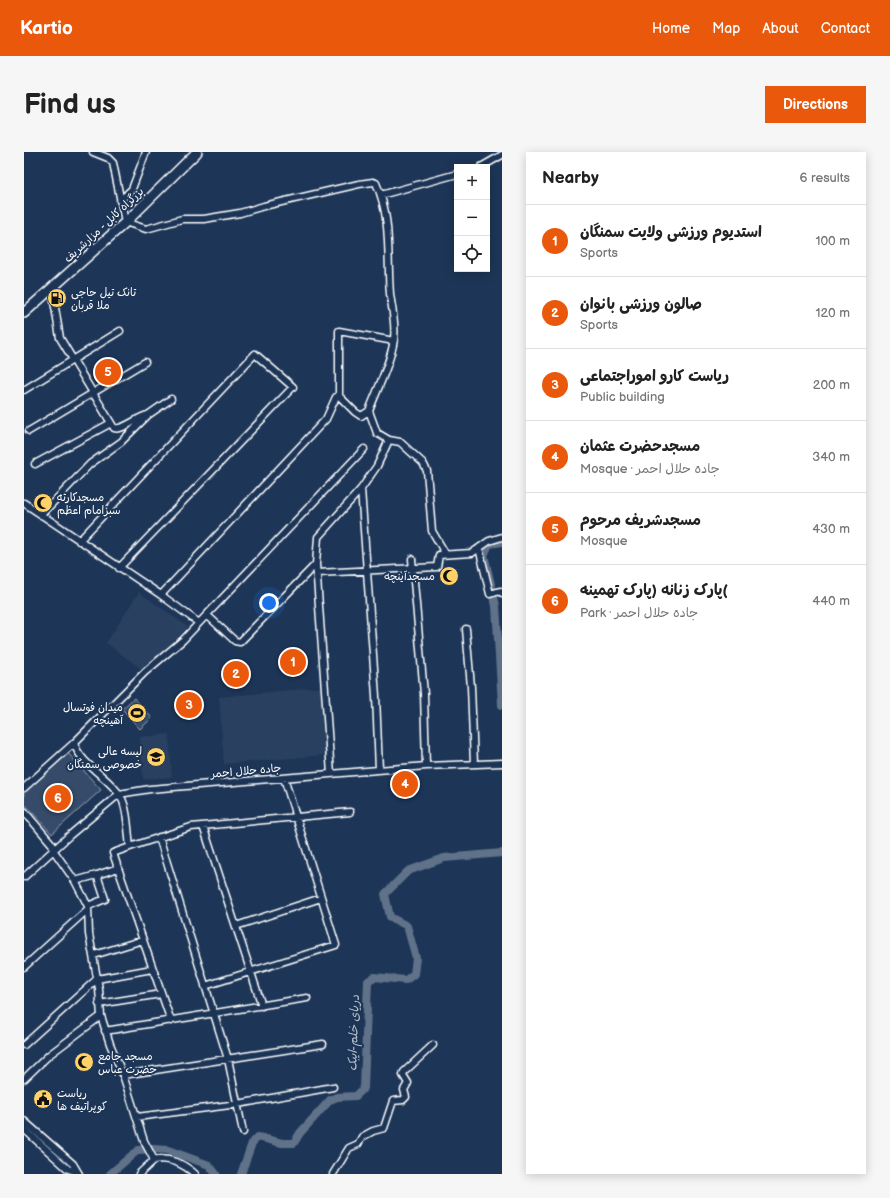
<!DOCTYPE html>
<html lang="en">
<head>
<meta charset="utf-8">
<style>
  :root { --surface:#fff; --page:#f6f6f6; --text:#222; --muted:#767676; --line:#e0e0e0; --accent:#ea580c }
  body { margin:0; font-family:"Balsamiq Sans","Playpen Sans Arabic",sans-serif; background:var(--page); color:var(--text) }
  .controls { position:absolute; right:12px; top:12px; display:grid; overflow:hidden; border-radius:0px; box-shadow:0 2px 10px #0003 }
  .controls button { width:36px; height:36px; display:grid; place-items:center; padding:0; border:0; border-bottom:1px solid var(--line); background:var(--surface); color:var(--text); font:20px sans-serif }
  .you { position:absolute; left:245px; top:451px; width:14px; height:14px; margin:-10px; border:3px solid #fff; border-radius:50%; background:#1a73e8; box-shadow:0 0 0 6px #1a73e833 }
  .badge { display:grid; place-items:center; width:26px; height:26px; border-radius:50%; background:var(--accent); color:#fff; font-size:13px; font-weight:700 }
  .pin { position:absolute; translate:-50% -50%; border:2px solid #fff; box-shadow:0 1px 4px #0006 }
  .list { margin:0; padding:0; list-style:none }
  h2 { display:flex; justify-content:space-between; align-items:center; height:52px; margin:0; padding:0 16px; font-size:17px }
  h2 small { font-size:13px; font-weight:400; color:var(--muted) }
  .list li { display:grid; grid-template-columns:26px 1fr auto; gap:12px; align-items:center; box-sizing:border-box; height:72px; padding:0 16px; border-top:1px solid var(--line) }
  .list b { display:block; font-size:15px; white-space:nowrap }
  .list p { margin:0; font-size:13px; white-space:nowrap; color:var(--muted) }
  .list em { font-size:13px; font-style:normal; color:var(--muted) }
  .icon { flex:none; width:22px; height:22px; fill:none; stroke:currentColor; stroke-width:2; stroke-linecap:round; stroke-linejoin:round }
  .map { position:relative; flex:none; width:478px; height:1022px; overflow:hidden; border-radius:0px }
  header { display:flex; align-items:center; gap:24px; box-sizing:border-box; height:56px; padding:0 20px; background:var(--accent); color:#fff }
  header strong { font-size:19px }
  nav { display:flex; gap:22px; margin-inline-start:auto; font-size:14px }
  .intro { display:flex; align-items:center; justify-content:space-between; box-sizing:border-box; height:96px; padding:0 24px }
  h1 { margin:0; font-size:28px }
  .button { padding:10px 18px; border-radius:0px; background:var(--accent); color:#fff; font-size:14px; font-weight:700 }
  main { display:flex; gap:24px; padding:0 24px }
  aside { flex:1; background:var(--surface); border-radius:0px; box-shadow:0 2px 10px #0003 }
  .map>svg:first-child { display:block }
</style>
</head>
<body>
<header>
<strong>Kartio</strong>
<nav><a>Home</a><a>Map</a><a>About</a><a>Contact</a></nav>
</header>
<div class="intro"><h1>Find us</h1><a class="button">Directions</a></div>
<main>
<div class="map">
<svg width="478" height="1022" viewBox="0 0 478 1022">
  <rect width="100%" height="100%" fill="#1d3557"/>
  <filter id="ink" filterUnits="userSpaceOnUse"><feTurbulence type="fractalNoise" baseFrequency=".025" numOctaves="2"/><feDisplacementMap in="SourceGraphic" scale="8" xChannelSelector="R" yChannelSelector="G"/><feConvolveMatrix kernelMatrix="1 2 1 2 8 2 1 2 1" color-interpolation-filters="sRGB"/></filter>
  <g filter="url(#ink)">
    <!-- built -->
    <path fill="#2a4161" d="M 115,440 L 164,475 L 119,518 L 82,491 Z
      M 298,535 L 303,603 L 200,612 L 195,545 Z
      M 145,582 L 148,625 L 119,627 L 116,585 Z"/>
    <!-- green -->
    <path fill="#364b69" stroke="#9aa5b4" d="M 110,546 L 128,566 L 116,577 L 98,557 Z
      M 44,601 L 77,638 L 28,682 L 0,651 L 0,641 Z"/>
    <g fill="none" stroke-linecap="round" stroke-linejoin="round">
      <!-- river -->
      <path stroke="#617289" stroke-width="8" d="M 478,390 L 465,392 L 460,403 L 472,454 L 478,553
        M 86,1022 L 114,998 L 129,997 L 144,998 L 185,1013 L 192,1022
        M 217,1022 L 228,991 L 234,985 L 258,991 L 270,991 L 276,981 L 306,948 L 313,945 L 332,944 L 340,936 L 344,829 L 350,825 L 382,828 L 390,822 L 392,806 L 383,774 L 366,765 L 361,742 L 384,719 L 420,706 L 478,701"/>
      <!-- minor casing -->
      <g stroke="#fff" stroke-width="9">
        <path id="minor" d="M 69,0 L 84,6 L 89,11 L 101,70 L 122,77 L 158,67 L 180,67 L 216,61 L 240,54 L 335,32 L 349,30 L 352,31 C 368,66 363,104 366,142 C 368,157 372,172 370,187 C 367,210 353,238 345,259 L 337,264 L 331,260 L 315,244 L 312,245 L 302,267 L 137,443 L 175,471 L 159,488 L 121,520 L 50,591 C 57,614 86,625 97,645 C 104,657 104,681 106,695 L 89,701 L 94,716 L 73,723 L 81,747 L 64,754 L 65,782 L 75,837 L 77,864 L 86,892 L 99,923 L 120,989 L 130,1008
          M 457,15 L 478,3
          M 357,43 L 433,22
          M 96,49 L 108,37 L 122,0
          M 28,137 L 36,186 L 90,276 C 99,279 113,265 124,263
          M 0,238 L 96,179
          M 315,244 L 315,179 L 370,189
          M 345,259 L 353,281 L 365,288 L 376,290 L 399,311 L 403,319 L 408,379 L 421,401
          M 5,279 L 121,210
          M 11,312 L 87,271
          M 337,337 L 352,544 L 355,618
          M 0,351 L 137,443
          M 17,363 L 66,312 L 97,290 L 124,263 L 147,247
          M 55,389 L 231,202 L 269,235 L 95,416
          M 455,396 L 466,442 L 476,439 L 478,441
          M 388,407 L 400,542 L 402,614
          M 293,421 L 413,415 L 415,403 L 448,401 L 465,389 L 478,385
          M 183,463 L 211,489 L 216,490 L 292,412
          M 175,471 L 340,297
          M 442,477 L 447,535 L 450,612
          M 307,622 L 292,412 L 294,385 L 337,337 L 353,314 L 365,288
          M 0,636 L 50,591
          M 0,659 L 28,692 L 30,699 L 51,729 L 64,754
          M 179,674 L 238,854
          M 135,685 L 204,907 L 219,980
          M 106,695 L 167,675 L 326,660
          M 94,716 L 147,869
          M 0,725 L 46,683 L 95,642 L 126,637 L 402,614 L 478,611
          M 51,729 L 73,723
          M 212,774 L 297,746
          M 70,803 L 119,788
          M 0,815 L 63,758
          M 181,834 L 312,793 L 260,626
          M 75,852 L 137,842
          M 81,879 L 283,846
          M 0,893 L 73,827 L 128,817
          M 99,923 L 299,892
          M 0,927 L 25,903 L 77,864
          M 113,965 L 214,952 L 309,935
          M 0,969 L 49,1012 L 55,1022
          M 0,977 L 44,1017 L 53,1020
          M 130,1008 C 145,1005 160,1012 171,1022
          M 115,1022 L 130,1008
          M 309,1022 L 325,996 L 334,992 L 338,985 L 349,979 L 360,976 L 369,949 L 379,948 L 382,945 L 380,938 L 384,931 L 379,923 L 380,920 L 409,893"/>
      </g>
      <!-- highway casing -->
      <g stroke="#fff" stroke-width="12">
        <path id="highway" d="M 0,161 L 104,68 L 173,0"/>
      </g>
      <!-- minor -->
      <use href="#minor" stroke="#1d3557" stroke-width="6"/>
      <!-- highway -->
      <use href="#highway" stroke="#1d3557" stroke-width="9"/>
    </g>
  </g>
  <!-- icons -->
  <defs>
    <g id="fuel-disc" transform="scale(1)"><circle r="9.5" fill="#ffd166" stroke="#1d3557"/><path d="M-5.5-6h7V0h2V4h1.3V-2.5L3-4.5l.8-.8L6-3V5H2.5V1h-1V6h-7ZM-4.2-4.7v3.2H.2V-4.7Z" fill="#111"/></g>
    <g id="mosque-disc" transform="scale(1)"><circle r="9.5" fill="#ffd166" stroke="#1d3557"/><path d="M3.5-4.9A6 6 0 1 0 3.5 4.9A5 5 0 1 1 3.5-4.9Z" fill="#111"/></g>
    <g id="stadium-disc" transform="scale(1)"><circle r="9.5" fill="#ffd166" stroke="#1d3557"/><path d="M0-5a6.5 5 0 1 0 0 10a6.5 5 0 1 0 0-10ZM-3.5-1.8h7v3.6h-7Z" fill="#111"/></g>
    <g id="school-disc" transform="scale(1)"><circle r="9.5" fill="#ffd166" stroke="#1d3557"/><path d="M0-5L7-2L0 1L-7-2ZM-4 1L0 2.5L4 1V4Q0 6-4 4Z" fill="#111"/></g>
    <g id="civic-disc" transform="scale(1)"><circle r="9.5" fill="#ffd166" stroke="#1d3557"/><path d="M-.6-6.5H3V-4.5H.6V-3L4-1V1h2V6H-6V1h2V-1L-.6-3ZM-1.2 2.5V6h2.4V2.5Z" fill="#111"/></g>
  </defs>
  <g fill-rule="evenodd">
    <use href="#fuel-disc" x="33" y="146"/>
    <use href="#mosque-disc" x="19" y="351"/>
    <use href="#mosque-disc" x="425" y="424"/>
    <use href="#stadium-disc" x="113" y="561"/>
    <use href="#school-disc" x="132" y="605"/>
    <use href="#mosque-disc" x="60" y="910"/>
    <use href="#civic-disc" x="19" y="947"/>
  </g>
  <g text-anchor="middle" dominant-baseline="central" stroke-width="4" stroke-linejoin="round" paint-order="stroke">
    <!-- street labels -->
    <g font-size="11" fill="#fff" stroke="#1d3557">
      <text transform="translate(80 73) rotate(-43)">بزرگراه کابل - مزارشریف</text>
      <text transform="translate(222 619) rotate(-5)">جاده حلال احمر</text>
    </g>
    <!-- poi labels -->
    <g font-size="11" fill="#fff" stroke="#1d3557" text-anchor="start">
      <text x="47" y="140">تانک تیل حاجی<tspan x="47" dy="13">ملا قربان</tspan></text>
      <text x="33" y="345">مسجدکارته<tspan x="33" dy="13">سبزامام اعظم</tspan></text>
      <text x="411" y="424" text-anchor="end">مسجدآینچه</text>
      <text x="99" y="555" text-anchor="end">میدان فوتسال<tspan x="99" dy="13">آهینچه</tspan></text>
      <text x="118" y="599" text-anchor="end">لیسه عالی<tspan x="118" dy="13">خصوصی سمنگان</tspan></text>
      <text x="74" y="904">مسجد جامع<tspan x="74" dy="13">حضرت عباس</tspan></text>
      <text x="33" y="941">ریاست<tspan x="33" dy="13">کوپراتیف ها</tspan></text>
    </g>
    <!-- water labels -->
    <g font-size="12" font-style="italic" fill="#b8c0ca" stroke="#1d3557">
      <text transform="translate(330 881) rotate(-88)">دریای خلم-ایبک</text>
    </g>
  </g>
</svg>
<div class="controls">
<button>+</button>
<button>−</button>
<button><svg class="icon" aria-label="locate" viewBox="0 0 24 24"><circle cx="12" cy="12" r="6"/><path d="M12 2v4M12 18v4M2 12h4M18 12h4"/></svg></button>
</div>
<div class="you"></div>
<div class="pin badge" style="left:269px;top:510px">1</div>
<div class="pin badge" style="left:212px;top:522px">2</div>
<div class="pin badge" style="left:165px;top:553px">3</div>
<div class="pin badge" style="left:381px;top:632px">4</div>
<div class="pin badge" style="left:84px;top:220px">5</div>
<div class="pin badge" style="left:34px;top:646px">6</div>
</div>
<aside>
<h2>Nearby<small>6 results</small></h2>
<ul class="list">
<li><span class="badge">1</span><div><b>استدیوم ورزشی ولایت سمنگان</b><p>Sports</p></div><em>100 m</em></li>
<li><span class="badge">2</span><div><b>صالون ورزشی بانوان</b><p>Sports</p></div><em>120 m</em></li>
<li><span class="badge">3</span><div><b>ریاست کارو اموراجتماعی</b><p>Public building</p></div><em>200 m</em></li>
<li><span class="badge">4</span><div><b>مسجدحضرت عثمان</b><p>Mosque · جاده حلال احمر</p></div><em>340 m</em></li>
<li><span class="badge">5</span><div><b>مسجدشریف مرحوم</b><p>Mosque</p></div><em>430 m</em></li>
<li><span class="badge">6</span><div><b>پارک زنانه (پارک تهمینه(</b><p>Park · جاده حلال احمر</p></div><em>440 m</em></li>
</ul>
</aside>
</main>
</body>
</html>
